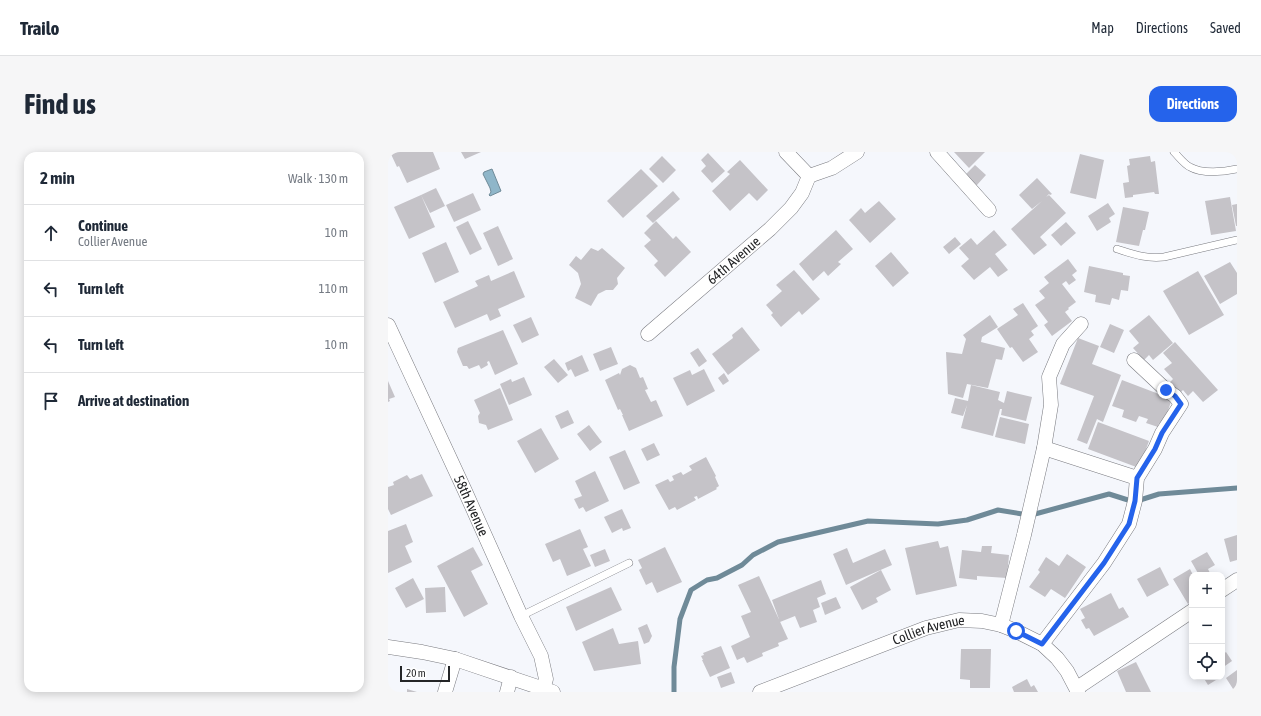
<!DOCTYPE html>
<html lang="en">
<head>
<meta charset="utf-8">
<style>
  :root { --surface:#fff; --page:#f6f6f7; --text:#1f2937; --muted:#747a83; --line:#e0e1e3; --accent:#2563eb }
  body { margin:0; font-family:"Asap Condensed",sans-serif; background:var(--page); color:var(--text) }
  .controls { position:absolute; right:12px; bottom:12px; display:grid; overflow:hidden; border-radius:8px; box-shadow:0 2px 10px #0003 }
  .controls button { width:36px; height:36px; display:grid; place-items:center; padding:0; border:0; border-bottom:1px solid var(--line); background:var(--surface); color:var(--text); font:20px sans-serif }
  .scale { position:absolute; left:12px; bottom:10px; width:50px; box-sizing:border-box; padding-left:4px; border:2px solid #242527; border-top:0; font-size:11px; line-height:14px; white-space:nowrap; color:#242527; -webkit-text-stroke:3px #fff; paint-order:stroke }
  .stop { position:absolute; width:12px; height:12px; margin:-9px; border:3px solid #2563eb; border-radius:50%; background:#fff }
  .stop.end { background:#2563eb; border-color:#fff; box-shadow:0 1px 4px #0008 }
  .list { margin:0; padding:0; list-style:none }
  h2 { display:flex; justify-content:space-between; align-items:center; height:52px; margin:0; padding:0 16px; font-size:17px }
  h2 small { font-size:13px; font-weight:400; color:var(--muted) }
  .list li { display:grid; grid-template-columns:26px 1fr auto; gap:12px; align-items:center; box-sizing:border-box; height:56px; padding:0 16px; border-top:1px solid var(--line) }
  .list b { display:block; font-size:15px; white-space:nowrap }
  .list p { margin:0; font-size:13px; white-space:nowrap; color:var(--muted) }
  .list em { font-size:13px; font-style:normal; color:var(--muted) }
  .icon { flex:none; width:22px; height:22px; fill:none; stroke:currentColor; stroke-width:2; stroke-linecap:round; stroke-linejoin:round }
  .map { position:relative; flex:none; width:849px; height:540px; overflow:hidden; border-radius:12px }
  header { display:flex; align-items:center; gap:24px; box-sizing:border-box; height:56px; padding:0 20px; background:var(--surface); border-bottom:1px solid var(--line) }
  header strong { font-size:19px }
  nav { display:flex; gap:22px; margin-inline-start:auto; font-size:14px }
  .intro { display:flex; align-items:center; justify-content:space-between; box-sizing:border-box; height:96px; padding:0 24px }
  h1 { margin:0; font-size:28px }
  .button { padding:10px 18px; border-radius:12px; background:var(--accent); color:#fff; font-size:14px; font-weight:700 }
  main { display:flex; gap:24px; padding:0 24px }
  aside { flex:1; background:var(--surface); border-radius:12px; box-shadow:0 2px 10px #0003 }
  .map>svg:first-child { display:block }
</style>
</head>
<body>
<header>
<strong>Trailo</strong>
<nav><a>Map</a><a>Directions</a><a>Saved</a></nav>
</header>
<div class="intro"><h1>Find us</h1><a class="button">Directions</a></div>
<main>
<aside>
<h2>2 min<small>Walk · 130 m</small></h2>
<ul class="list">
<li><svg class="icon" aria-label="ahead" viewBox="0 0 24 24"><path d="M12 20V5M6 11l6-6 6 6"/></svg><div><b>Continue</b><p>Collier Avenue</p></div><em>10 m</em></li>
<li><svg class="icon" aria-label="left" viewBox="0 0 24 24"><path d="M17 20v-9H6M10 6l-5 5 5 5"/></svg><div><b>Turn left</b></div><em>110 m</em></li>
<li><svg class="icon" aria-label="left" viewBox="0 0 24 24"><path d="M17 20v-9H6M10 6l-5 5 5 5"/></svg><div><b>Turn left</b></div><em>10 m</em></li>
<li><svg class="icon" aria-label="arrive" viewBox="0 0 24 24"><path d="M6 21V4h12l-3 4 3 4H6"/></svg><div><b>Arrive at destination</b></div></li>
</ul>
</aside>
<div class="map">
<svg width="849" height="540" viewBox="0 0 849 540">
  <rect width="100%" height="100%" fill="#f5f7fc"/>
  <!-- water -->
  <path fill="#8fb6c9" stroke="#6f8a98" d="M 104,17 L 113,39 L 102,44 L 101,43 L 103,40 L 102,36 L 95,22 L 96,20 Z"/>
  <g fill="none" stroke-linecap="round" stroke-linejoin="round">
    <!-- stream -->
    <path stroke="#6f8a98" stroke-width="5" d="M 752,348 L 771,342 L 849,336
      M 286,540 L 286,515 L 292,467 L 303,438 L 319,428 L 329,426 L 354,413 L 365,403 L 390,390 L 480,369 L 550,372 L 579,368 L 610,358 L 634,362 L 647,362 L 721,342 L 740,348"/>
  </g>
  <!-- building -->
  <path fill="#c5c3c8" d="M 2,0 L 45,0 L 52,17 L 19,31 L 11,14 L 9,15 Z
    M 73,0 L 93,0 L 77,7 Z
    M 566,0 L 597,0 L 581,16 Z
    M 320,1 L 337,19 L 324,31 L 313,19 L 318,14 L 313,8 Z
    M 692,2 L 716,8 L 708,47 L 682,41 Z
    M 274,4 L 288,18 L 275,31 L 261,17 Z
    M 762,4 L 763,10 L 767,9 L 771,42 L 767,42 L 766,40 L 745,43 L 745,45 L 737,46 L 735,31 L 741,30 L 739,14 L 742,13 L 741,7 Z
    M 352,8 L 380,38 L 369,49 L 361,41 L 342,59 L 324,39 L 342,22 L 339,20 Z
    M 587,13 L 598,23 L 588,34 L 577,23 Z
    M 253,17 L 270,34 L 235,66 L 219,49 Z
    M 649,26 L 664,42 L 662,43 L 661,42 L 658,45 L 661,43 L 678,61 L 652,85 L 659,93 L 646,103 L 623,77 L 654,49 L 644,57 L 631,43 Z
    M 48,36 L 57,54 L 42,61 L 33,43 Z
    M 285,39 L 292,47 L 265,71 L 258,64 Z
    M 85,41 L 93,58 L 66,70 L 58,53 Z
    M 33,43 L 47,75 L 21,87 L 6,55 Z
    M 842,45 L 848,79 L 823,83 L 817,49 Z
    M 491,49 L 508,67 L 482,91 L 461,68 L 473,56 L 477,61 Z
    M 720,51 L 727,62 L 721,66 L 723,70 L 709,79 L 700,64 Z
    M 849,52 L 849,74 L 848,74 L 844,53 Z
    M 735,55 L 761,60 L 757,78 L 755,78 L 751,94 L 728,90 Z
    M 80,69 L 94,97 L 82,103 L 68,75 Z
    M 268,69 L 285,87 L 288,84 L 303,100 L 277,125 L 266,113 L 270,109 L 256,94 L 263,88 L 256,81 Z
    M 678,70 L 688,81 L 673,94 L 663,83 Z
    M 110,74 L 125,107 L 110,114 L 95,81 Z
    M 448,78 L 465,97 L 450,110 L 453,112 L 440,124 L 436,119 L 425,129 L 411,112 Z
    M 606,78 L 619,93 L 607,102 L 620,118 L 610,125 L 602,115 L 586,128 L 573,114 L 581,107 L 571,96 L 583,86 L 589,93 Z
    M 567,85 L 573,92 L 561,102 L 555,95 Z
    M 58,90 L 71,120 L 47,131 L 34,101 Z
    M 203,96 L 210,99 L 214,96 L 237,116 L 229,126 L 230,132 L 225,138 L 218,138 L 210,142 L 203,154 L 187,146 L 193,132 L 190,121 L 181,113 L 188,104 L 193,108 Z
    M 503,100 L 521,121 L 505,135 L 487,114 Z
    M 680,107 L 689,119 L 684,123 L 688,128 L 681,133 L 678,129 L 674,132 L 688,150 L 680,156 L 681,157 L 677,160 L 684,169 L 664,184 L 656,173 L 660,170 L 647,153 L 657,146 L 651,139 L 661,131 L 656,125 Z
    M 842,110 L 849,121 L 849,142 L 832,152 L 816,124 Z
    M 701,114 L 735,121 L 735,123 L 742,124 L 740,139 L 733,138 L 731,148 L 724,146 L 722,153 L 707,150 L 708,143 L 696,140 Z
    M 406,118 L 432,147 L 414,163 L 411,159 L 393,175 L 383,163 L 385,161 L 378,153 L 394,139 L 388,133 Z
    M 126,119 L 137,145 L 110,157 L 113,164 L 102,169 L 99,162 L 67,176 L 55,150 L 90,134 L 87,129 L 101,123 L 103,129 Z
    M 810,119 L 836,163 L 801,183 L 775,139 Z
    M 635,151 L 650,174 L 643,179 L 646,183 L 641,187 L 650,200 L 635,210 L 624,195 L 622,196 L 609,177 L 630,163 L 625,157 Z
    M 602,163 L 610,175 L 594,185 L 593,190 L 617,196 L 614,208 L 608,207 L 600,236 L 579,232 L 575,246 L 560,242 L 558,200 L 574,202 L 578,187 L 575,183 Z
    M 761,163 L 785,191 L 765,208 L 761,203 L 756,208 L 745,196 L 751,191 L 741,179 Z
    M 143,165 L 151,183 L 134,191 L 125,173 Z
    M 722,172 L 736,178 L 726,201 L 712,195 Z
    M 354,175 L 372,198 L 340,223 L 324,202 L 345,186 L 344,183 Z
    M 115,178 L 130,212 L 107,223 L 101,209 L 99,210 L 100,213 L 93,217 L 91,213 L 81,217 L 79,214 L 75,214 L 69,200 L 70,196 Z
    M 690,186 L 711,194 L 704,212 L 733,223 L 715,270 L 709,267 L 699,292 L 689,288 L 706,244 L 672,232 Z
    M 787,190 L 830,238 L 815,250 L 805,239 L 800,244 L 795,238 L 790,243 L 780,232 L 785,227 L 776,217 L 784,211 L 775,201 Z
    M 223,195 L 230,212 L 212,219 L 205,202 Z
    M 310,196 L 319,209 L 311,215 L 302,201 Z
    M 194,203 L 201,219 L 187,225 L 183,217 L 180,219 L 177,211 Z
    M 166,207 L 180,223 L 170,231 L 156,215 Z
    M 242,213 L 248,216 L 252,226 L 255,225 L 260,237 L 257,238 L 263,250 L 268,248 L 275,264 L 241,279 L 234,263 L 235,263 L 232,257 L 230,258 L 217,228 L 231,221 L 232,223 L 234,217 Z
    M 316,217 L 327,239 L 299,254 L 285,226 L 302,218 L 304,223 Z
    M 336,221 L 341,229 L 335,233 L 330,226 Z
    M 136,225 L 144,243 L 121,253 L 112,232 L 123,227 L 124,230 Z
    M 734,228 L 784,247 L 775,273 L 771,271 L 770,275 L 758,271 L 760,267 L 751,264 L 748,270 L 734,265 L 736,258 L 724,254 Z
    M 0,229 L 7,245 L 1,247 L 2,249 L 0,250 Z
    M 583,233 L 612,240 L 610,248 L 616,251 L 619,239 L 644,245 L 638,269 L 613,263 L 614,257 L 612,257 L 605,284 L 573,276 L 579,253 L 575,264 L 563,261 L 567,246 L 580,249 Z
    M 112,236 L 125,268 L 100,278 L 98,273 L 91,271 L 90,264 L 92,261 L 86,248 Z
    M 180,258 L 186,271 L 173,277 L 167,264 Z
    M 612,265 L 641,272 L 637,292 L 607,285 Z
    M 710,270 L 761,289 L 751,316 L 700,297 Z
    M 201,273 L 214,290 L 202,299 L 189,282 Z
    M 153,276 L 171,307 L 147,321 L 129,289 Z
    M 266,291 L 272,303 L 259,309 L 253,297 Z
    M 237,298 L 252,331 L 236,338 L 221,305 Z
    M 318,305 L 328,324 L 327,325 L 331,334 L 328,336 L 329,337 L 310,347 L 309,344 L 306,345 L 308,348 L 289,358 L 287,355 L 281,358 L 267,333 L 280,327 L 282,330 L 286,328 L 284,324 L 293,320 L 295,323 L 304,318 L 301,314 Z
    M 207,319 L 221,349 L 198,360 L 195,355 L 191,357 L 186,347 L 194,344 L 187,329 Z
    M 34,322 L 45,344 L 3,363 L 0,357 L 0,335 L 6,333 L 5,330 L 19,323 L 22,327 Z
    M 234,357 L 243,376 L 235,379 L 234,376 L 224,381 L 216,365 Z
    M 18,372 L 25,390 L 17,394 L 24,410 L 0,421 L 0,379 Z
    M 192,377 L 200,395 L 195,397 L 203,414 L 179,424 L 172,407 L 165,410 L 157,392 Z
    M 849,383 L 849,408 L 842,410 L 836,387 Z
    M 550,389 L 552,396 L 560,394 L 569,434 L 528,443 L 517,396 Z
    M 594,394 L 604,394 L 603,401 L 621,403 L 619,426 L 589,424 L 589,428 L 571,426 L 574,398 L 593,400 Z
    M 85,395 L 95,413 L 83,419 L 100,452 L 76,465 L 49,414 Z
    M 277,395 L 294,430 L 269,441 L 264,430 L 258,433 L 251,418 L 254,416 L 250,408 Z
    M 459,396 L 465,411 L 497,397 L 504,413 L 458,433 L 445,402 Z
    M 217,397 L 222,409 L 207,415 L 202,403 Z
    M 819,400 L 827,413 L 820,417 L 823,423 L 811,423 L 803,409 Z
    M 679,402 L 698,415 L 677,446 L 663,437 L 657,445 L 641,435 L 652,420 L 650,418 L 658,405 L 671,414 Z
    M 772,415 L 781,433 L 759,445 L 749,427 Z
    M 802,417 L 805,423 L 804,423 L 804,449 L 800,452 L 785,427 Z
    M 493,418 L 503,438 L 488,446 L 490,450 L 474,458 L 462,435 Z
    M 371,424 L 400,487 L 390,491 L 391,494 L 374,501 L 375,504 L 359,511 L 356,505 L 349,508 L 343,494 L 362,485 L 353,464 L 363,460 L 350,433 Z
    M 25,426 L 36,447 L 18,456 L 7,436 Z
    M 433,428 L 438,442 L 429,446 L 432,455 L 425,458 L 429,470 L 412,476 L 407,464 L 392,470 L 384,448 Z
    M 57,435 L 58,460 L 38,461 L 37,436 Z
    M 223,435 L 234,458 L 188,479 L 178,455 Z
    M 723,441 L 731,457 L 735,455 L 741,465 L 706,484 L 701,476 L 698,477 L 693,468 L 697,466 L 692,457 Z
    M 448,445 L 453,456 L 437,463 L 433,451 Z
    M 259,472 L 264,484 L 261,490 L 256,492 L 250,476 Z
    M 225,476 L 231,492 L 250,489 L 253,512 L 206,519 L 194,490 Z
    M 333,494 L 342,516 L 322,525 L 314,508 L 315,508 L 313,504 L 316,503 L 315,501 Z
    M 573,497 L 603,497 L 602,536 L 582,536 L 582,528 L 572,527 Z
    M 838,500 L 844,509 L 834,516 L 834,503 Z
    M 748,510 L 763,540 L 738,540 L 729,519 Z
    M 849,518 L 849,540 L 847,540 L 838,526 Z
    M 343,520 L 347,531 L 333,536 L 329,525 Z
    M 815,525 L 826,525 L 828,528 L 820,533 Z
    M 639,527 L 643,535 L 646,533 L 650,540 L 626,540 L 624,535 Z
    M 19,537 L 29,540 L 19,540 Z"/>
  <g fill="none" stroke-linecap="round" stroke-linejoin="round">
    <!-- service casing -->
    <g stroke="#7a7b80" stroke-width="8">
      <path id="service" d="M 786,0 C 791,5 796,12 802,15 C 814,22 836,20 849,17
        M 729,97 C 745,102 758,107 776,105 L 849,88
        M 133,464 L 241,411"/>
    </g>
    <!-- minor casing -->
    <g stroke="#7a7b80" stroke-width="15">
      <g id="minor">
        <path d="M 398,0 L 421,24"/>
        <path d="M 549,0 L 601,58"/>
        <path d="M 421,24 L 444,16 L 469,0"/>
        <path id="s1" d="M 0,173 L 77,339 L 133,464 L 153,504 L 158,527 L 155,537"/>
        <path id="s2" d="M 260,182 L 382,77 L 403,56 L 414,41 L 421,24"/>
        <path d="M 656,296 L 749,326"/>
        <path d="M 834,438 L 849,428"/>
        <path d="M 613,473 L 636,383 L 656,296 L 663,253 L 661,225 L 675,192 L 693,172"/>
        <path d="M 654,492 L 716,411 L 741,372 L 747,349 L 749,326 L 767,297 L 774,281 L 793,252 L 787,244 L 778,238 L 746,208"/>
        <path d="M 0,495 L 34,500 L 67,507 L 165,540"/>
        <path d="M 689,536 L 804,459"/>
        <path d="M 57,540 L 67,507"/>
        <path d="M 119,540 L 123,525"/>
        <path id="s3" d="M 372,540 L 538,476 L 571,468 L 594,469 L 613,473 L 628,479 L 654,492 L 669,506 L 679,519 L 690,540"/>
      </g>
    </g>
    <!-- service -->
    <use href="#service" stroke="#fff" stroke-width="7"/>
    <!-- minor -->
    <use href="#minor" stroke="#fff" stroke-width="14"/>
  </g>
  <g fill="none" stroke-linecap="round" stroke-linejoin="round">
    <!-- route -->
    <path stroke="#2563eb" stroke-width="5" d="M 628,479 L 654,492 L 716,411 L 741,372 L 747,349 L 749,326 L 767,297 L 774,281 L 793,252 L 787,244 L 778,238"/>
  </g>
  <g text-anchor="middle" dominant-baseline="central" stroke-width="3" stroke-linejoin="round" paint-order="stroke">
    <!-- street labels -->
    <g font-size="14" fill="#242527" stroke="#fff">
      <text stroke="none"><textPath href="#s2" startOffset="113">64th Avenue</textPath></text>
      <text stroke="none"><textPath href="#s1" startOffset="199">58th Avenue</textPath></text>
      <text stroke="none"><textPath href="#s3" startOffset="180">Collier Avenue</textPath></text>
    </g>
  </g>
</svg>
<div class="controls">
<button>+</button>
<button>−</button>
<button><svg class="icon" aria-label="locate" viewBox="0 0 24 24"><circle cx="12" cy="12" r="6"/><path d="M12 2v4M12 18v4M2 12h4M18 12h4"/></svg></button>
</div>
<div class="scale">20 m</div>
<div class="stop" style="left:628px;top:479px"></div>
<div class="stop end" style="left:778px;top:238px"></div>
</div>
</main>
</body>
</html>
